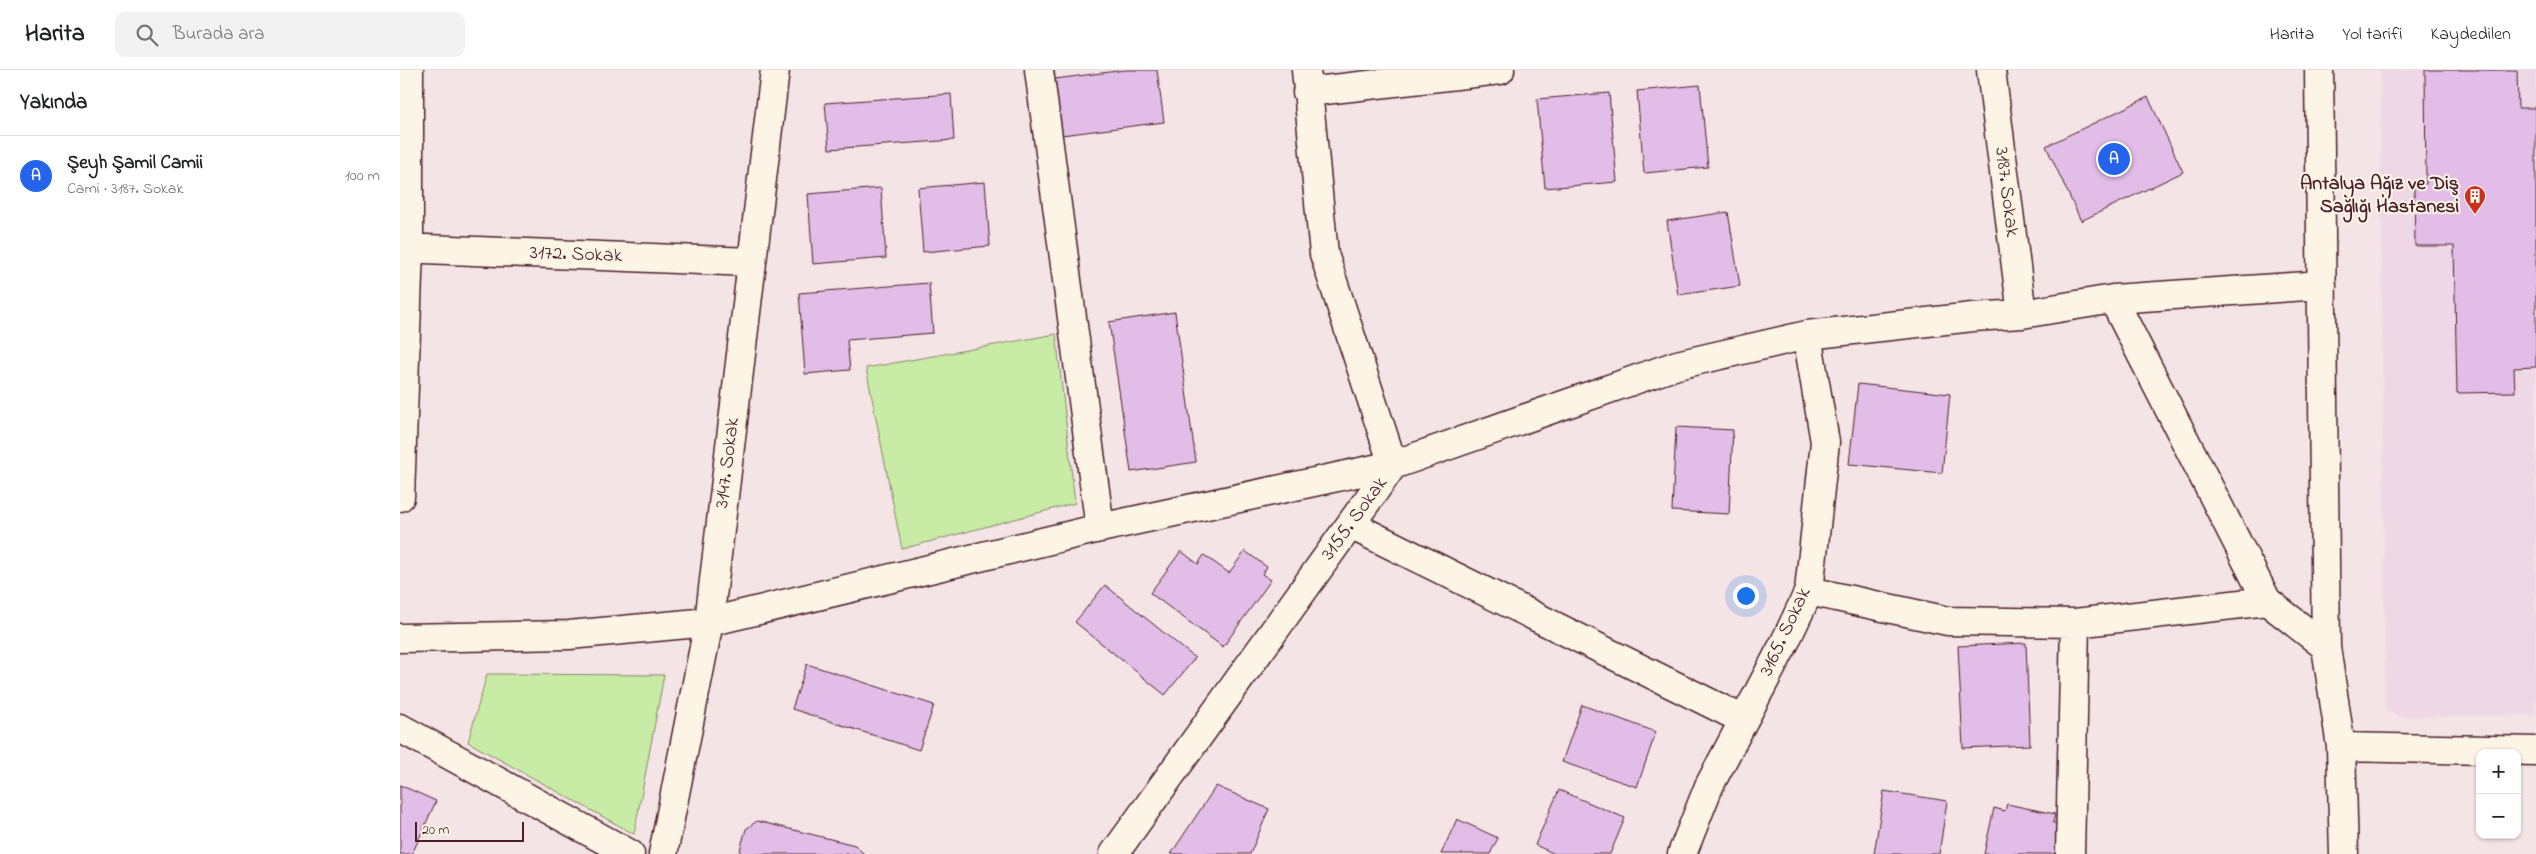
<!DOCTYPE html>
<html lang="tr">
<head>
<meta charset="utf-8">
<style>
  :root { --surface:#fff; --page:#f2f2f2; --text:#202124; --muted:#757577; --line:#e0e0e0; --accent:#2563eb }
  body { margin:0; font-family:"Indie Flower",sans-serif; background:var(--page); color:var(--text) }
  .controls { position:absolute; right:15px; bottom:15px; display:grid; overflow:hidden; border-radius:10px; box-shadow:0 1px 4px #0004 }
  .controls button { width:45px; height:45px; display:grid; place-items:center; padding:0; border:0; border-bottom:1px solid var(--line); background:var(--surface); color:var(--text); font:25px sans-serif }
  .scale { position:absolute; left:15px; bottom:12px; width:109px; box-sizing:border-box; padding-left:5px; border:2px solid #4a1f2b; border-top:0; font-size:14px; line-height:18px; white-space:nowrap; color:#4a1f2b; -webkit-text-stroke:4px #fcf5e5; paint-order:stroke }
  .you { position:absolute; left:1345px; top:525px; width:18px; height:18px; margin:-12px; border:4px solid #fff; border-radius:50%; background:#1a73e8; box-shadow:0 0 0 8px #1a73e833 }
  .badge { display:grid; place-items:center; width:32px; height:32px; border-radius:50%; background:var(--accent); color:#fff; font-size:16px; font-weight:700 }
  .pin { position:absolute; translate:-50% -50%; border:2px solid #fff; box-shadow:0 1px 5px #0006 }
  .list { margin:0; padding:0; list-style:none }
  h2 { display:flex; justify-content:space-between; align-items:center; height:65px; margin:0; padding:0 20px; font-size:21px }
  h2 small { font-size:16px; font-weight:400; color:var(--muted) }
  .list li { display:grid; grid-template-columns:32px 1fr auto; gap:15px; align-items:center; box-sizing:border-box; height:80px; padding:0 20px; border-top:1px solid var(--line) }
  .list b { display:block; font-size:19px; white-space:nowrap }
  .list p { margin:0; font-size:16px; white-space:nowrap; color:var(--muted) }
  .list em { font-size:16px; font-style:normal; color:var(--muted) }
  .icon { flex:none; width:28px; height:28px; fill:none; stroke:currentColor; stroke-width:2; stroke-linecap:round; stroke-linejoin:round }
  .map { position:relative; flex:none; width:2136px; height:784px; overflow:hidden }
  header { display:flex; align-items:center; gap:30px; box-sizing:border-box; height:70px; padding:0 25px; background:var(--surface); border-bottom:1px solid var(--line) }
  header strong { font-size:24px }
  nav { display:flex; gap:28px; margin-inline-start:auto; font-size:18px }
  .search { width:350px; height:45px; background:var(--page); display:flex; align-items:center; gap:12px; box-sizing:border-box; padding:0 18px; border-radius:10px; color:var(--muted); font-size:19px }
  main { display:flex }
  aside { flex:1; background:var(--surface) }
  .map>svg:first-child { display:block }
</style>
</head>
<body>
<header>
<strong>Harita</strong>
<div class="search"><svg class="icon" aria-label="search" viewBox="0 0 24 24"><circle cx="10" cy="10" r="6"/><path d="M15 15l6 6"/></svg>Burada ara</div>
<nav><a>Harita</a><a>Yol tarifi</a><a>Kaydedilen</a></nav>
</header>
<main>
<aside>
<h2>Yakında<small></small></h2>
<ul class="list">
<li><span class="badge">A</span><div><b>Şeyh Şamil Camii</b><p>Cami · 3187. Sokak</p></div><em>100 m</em></li>
</ul>
</aside>
<div class="map">
<svg width="2136" height="784" viewBox="0 0 2136 784">
  <rect width="100%" height="100%" fill="#f4e4e6"/>
  <filter id="ink" filterUnits="userSpaceOnUse"><feTurbulence type="fractalNoise" baseFrequency=".02" numOctaves="2"/><feDisplacementMap in="SourceGraphic" scale="10" xChannelSelector="R" yChannelSelector="G"/><feConvolveMatrix kernelMatrix="1 2 1 2 8 2 1 2 1" color-interpolation-filters="sRGB"/></filter>
  <g filter="url(#ink)">
    <!-- built -->
    <path fill="#efd8e6" d="M 1980,0 L 2136,0 L 2136,645 L 1999,647 L 1985,639 Z"/>
    <!-- green -->
    <path fill="#c8eca5" stroke="#898668" d="M 656,264 L 675,433 L 502,479 L 466,298 Z
      M 87,604 L 264,605 L 234,764 L 68,672 Z"/>
    <!-- building -->
    <path fill="#e2bde7" stroke="#4a1f2b" d="M 725,0 L 757,0 L 764,52 L 662,65 L 655,9 Z
      M 2025,0 L 2117,0 L 2118,38 L 2136,38 L 2136,297 L 2114,298 L 2115,322 L 2057,323 L 2054,176 L 2015,176 L 2014,113 L 2026,114 Z
      M 1300,15 L 1308,97 L 1244,103 L 1237,21 Z
      M 1209,23 L 1217,112 L 1145,118 L 1137,29 Z
      M 551,24 L 554,70 L 429,79 L 425,33 Z
      M 1748,27 L 1783,102 L 1681,151 L 1646,76 Z
      M 585,112 L 590,176 L 523,182 L 518,118 Z
      M 481,118 L 486,188 L 413,194 L 408,124 Z
      M 1328,142 L 1340,216 L 1278,225 L 1267,151 Z
      M 529,213 L 533,263 L 447,270 L 450,300 L 405,304 L 399,223 Z
      M 775,242 L 796,392 L 731,402 L 709,252 Z
      M 1458,314 L 1550,324 L 1542,403 L 1449,394 Z
      M 1276,357 L 1333,360 L 1329,444 L 1272,441 Z
      M 781,481 L 798,494 L 804,485 L 829,503 L 845,481 L 867,497 L 862,504 L 871,510 L 823,577 L 750,523 Z
      M 705,515 L 795,588 L 765,625 L 675,552 Z
      M 1626,573 L 1630,675 L 1563,678 L 1558,576 Z
      M 407,594 L 534,635 L 519,680 L 392,639 Z
      M 1182,635 L 1256,662 L 1237,717 L 1162,692 Z
      M 0,715 L 36,731 L 12,784 L 0,784 Z
      M 816,716 L 869,739 L 850,784 L 771,784 Z
      M 1159,720 L 1225,748 L 1210,784 L 1155,784 L 1135,775 Z
      M 1484,721 L 1547,731 L 1539,784 L 1474,784 Z
      M 1607,734 L 1655,744 L 1653,753 L 1665,755 L 1659,784 L 1584,784 L 1594,738 L 1605,741 Z
      M 1057,749 L 1098,768 L 1090,784 L 1041,784 Z
      M 357,751 L 455,775 L 464,784 L 339,784 L 346,759 Z"/>
    <g fill="none" stroke-linecap="round" stroke-linejoin="round">
      <!-- minor casing -->
      <g stroke="#4a1f2b" stroke-width="31">
        <path id="minor" d="M 639,0 L 700,458
          M 1591,0 L 1622,244
          M 1919,0 L 1926,577
          M 907,22 L 1100,0
          M 0,178 L 351,192
          M 1713,229 L 1867,531 L 1926,577 L 1941,677 L 1944,784
          M 0,427 L 9,178 L 9,0
          M 951,455 L 1342,649
          M 1409,521 L 1548,551 L 1675,553 L 1867,531
          M 0,568 L 169,565 L 309,552 L 700,458 L 993,395 L 1277,295 L 1407,265 L 1573,247 L 1622,244 L 1713,229 L 1922,215
          M 0,658 L 230,784
          M 1941,677 L 2136,681
          M 263,784 L 309,552 L 375,0
          M 714,784 L 993,395 L 924,184 L 906,0
          M 1282,784 L 1309,716 L 1385,572 L 1409,521 L 1425,372 L 1407,265
          M 1670,784 L 1675,553"/>
      </g>
      <!-- minor -->
      <use href="#minor" stroke="#fcf5e5" stroke-width="28"/>
    </g>
  </g>
  <!-- icons -->
  <defs>
    <g id="building-pin" transform="scale(1.125)"><path d="M0 17L-7.5 6A9.5 9.5 0 1 1 7.5 6Z" fill="#c8321e" stroke="#fcf5e5"/><path d="M-4-6H4V6H1V3H-1V6H-4ZM-2.5-4.3h1.7v1.8h-1.7ZM.8-4.3h1.7v1.8H.8ZM-2.5-1h1.7V.8h-1.7ZM.8-1h1.7V.8H.8Z" fill="#fff"/></g>
  </defs>
  <g fill-rule="evenodd">
    <use href="#building-pin" x="2075" y="126"/>
  </g>
  <g text-anchor="middle" dominant-baseline="central" stroke-width="4" stroke-linejoin="round" paint-order="stroke">
    <!-- poi labels -->
    <g font-size="20" font-weight="bold" fill="#4a1f2b" stroke="#fcf5e5" text-anchor="end">
      <text x="2059" y="114">Antalya Ağız ve Diş<tspan x="2059" dy="23">Sağlığı Hastanesi</tspan></text>
    </g>
    <!-- street labels -->
    <g font-size="20" fill="#4a1f2b" stroke="#fcf5e5">
      <text transform="translate(1606 122) rotate(83)">3187. Sokak</text>
      <text transform="translate(176 185) rotate(2)">3172. Sokak</text>
      <text transform="translate(328 393) rotate(-83)">3147. Sokak</text>
      <text transform="translate(955 449) rotate(-54)">3155. Sokak</text>
      <text transform="translate(1386 562) rotate(-65)">3165. Sokak</text>
    </g>
  </g>
</svg>
<div class="controls">
<button>+</button>
<button>−</button>
</div>
<div class="scale">20 m</div>
<div class="you"></div>
<div class="pin badge" style="left:1714px;top:89px">A</div>
</div>
</main>
</body>
</html>
